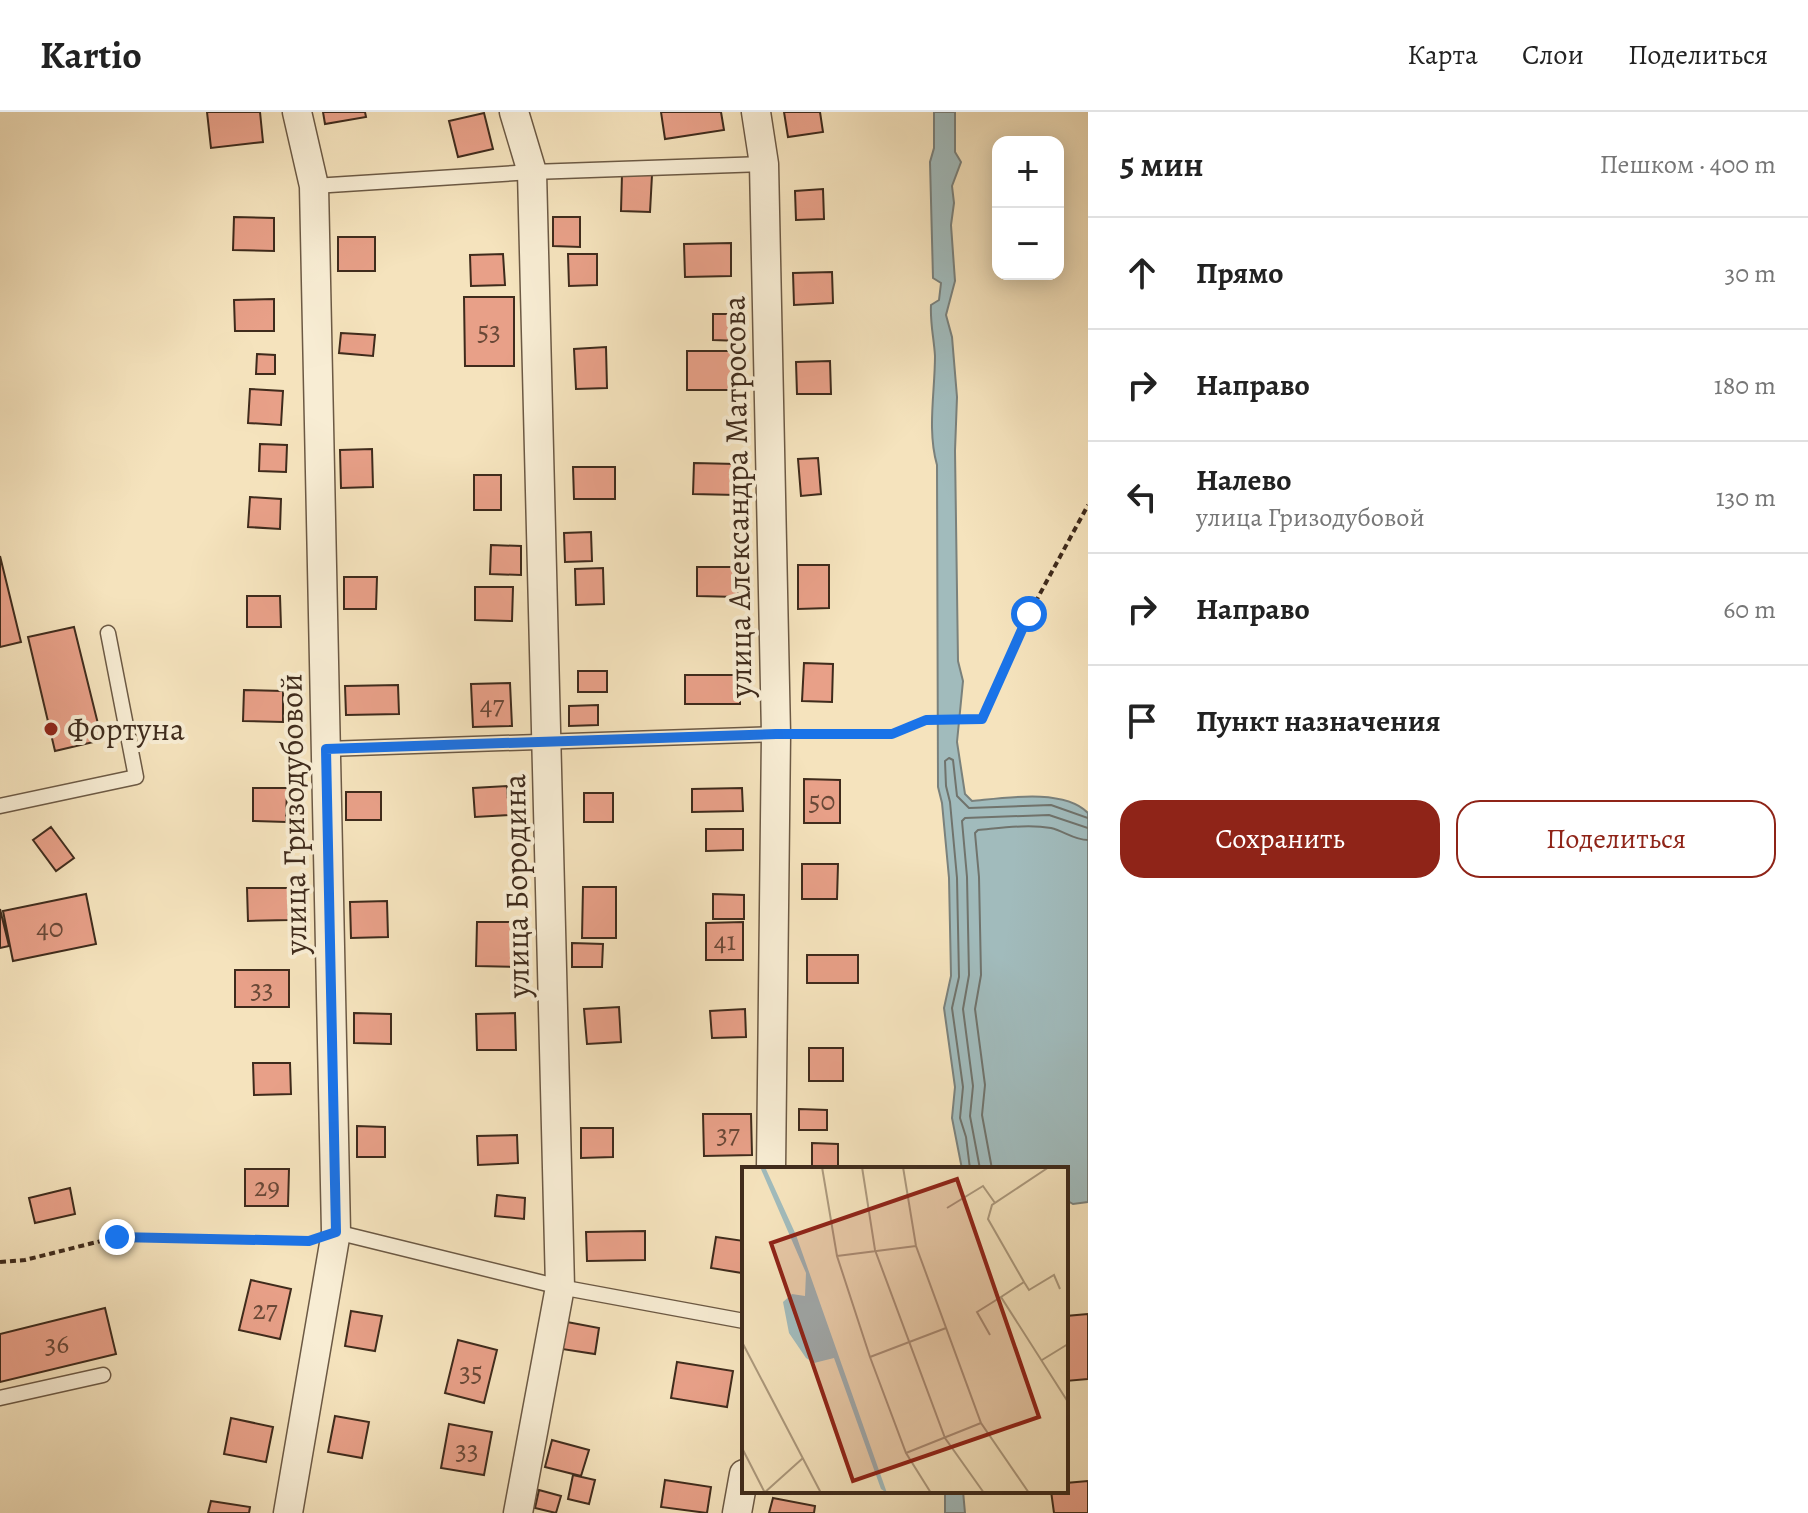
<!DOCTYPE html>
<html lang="ru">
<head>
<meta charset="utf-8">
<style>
  :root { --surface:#fff; --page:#f2f2f2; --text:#222; --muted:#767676; --line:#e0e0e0; --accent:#8f2418 }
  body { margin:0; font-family:Alegreya,serif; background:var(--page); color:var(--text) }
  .controls { position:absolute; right:24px; top:24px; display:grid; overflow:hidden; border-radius:16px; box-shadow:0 4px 20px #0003 }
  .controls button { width:72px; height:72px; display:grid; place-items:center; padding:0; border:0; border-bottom:2px solid var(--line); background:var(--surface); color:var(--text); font:40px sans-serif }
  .stop { position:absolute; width:24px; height:24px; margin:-18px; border:6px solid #1a73e8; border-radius:50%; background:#fff }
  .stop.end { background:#1a73e8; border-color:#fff; box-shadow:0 2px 8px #0008 }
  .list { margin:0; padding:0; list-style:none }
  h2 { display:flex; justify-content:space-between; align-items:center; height:104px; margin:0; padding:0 32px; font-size:34px }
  h2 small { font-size:26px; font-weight:400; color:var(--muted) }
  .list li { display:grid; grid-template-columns:52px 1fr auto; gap:24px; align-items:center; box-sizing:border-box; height:112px; padding:0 32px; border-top:2px solid var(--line) }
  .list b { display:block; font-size:30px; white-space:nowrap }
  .list p { margin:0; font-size:26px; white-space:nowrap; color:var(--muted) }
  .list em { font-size:26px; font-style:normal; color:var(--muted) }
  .actions { display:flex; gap:16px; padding:24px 32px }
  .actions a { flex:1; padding:18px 0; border:2px solid var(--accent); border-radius:24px; text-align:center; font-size:28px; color:var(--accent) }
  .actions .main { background:var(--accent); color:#fff }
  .icon { flex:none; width:44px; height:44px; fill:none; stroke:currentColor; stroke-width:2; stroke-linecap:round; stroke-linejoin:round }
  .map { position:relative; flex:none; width:1088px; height:1401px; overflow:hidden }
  header { display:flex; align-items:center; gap:48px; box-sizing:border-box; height:112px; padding:0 40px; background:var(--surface); border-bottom:2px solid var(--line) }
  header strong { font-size:38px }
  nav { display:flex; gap:44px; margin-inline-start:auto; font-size:28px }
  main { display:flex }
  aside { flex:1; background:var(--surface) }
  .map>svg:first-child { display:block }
</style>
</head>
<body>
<header>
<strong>Kartio</strong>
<nav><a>Карта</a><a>Слои</a><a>Поделиться</a></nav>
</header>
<main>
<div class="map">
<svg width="1088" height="1401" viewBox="0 0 1088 1401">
  <rect width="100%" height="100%" fill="#f5e3bd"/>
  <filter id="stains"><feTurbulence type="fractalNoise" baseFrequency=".0025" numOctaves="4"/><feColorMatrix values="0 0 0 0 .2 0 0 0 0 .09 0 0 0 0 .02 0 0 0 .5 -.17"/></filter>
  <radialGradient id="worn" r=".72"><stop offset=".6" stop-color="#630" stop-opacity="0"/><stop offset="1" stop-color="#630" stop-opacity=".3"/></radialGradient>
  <!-- water -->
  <path fill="#a1bbbc" stroke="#7a817c" stroke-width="2" d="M 934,0 L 955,0 L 955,40 L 961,50 L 952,74 L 954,91 L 951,113 L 955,169 L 946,203 L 952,225 L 957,285 L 955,339 L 958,549 L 963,569 L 957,630 L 965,682 L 972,689 C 1004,686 1064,676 1088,701 L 1088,1090 L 1073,1092 L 1066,1088 L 1066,1057 L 962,1057 L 952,1006 L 955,975 L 944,896 L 951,864 L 949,766 L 942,691 L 938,675 L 937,353 C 927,318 935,280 935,244 C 934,227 930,211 931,193 L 939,188 L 941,171 L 933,166 L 930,50 L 934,36 Z
    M 945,1379 L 963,1379 L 965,1401 L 945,1401 Z"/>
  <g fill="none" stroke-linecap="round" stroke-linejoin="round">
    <!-- shore -->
    <path stroke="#70736c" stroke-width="2" d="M 970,1057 L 966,1025 L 960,1006 L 963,975 L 952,896 L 959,865 L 957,766 L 950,690 L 946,674 L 945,649 L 949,646 L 953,648 L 957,684 L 969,696 L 1051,693 L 1088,706
      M 980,1057 L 970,1004 L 973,974 L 963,897 L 969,863 L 967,765 L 962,709 L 965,706 L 1049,703 L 1088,716
      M 992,1057 L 982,1003 L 985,973 L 975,897 L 981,863 L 979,765 L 975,721 L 978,718 C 1001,716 1028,712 1051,716 C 1064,719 1074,728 1088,728"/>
  </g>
  <!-- building -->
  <path fill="#e8a088" stroke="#3f2b1c" stroke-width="2" d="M 207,0 L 260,0 L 263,30 L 211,36 Z
    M 323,0 L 365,0 L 366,5 L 325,12 Z
    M 661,0 L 721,0 L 724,18 L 665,27 Z
    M 784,0 L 820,0 L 823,20 L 788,25 Z
    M 484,1 L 493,37 L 458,45 L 449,9 Z
    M 622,62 L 652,63 L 650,100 L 621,99 Z
    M 823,77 L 824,107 L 796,108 L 795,79 Z
    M 234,105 L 274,106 L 274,139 L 233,138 Z
    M 553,105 L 580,105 L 580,135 L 553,134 Z
    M 338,125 L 375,125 L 375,159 L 338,159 Z
    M 731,131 L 731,164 L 685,165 L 684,132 Z
    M 503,142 L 505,173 L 471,174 L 470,143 Z
    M 568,142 L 597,142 L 597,173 L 569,174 Z
    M 832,160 L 833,191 L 794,193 L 793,161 Z
    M 464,185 L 514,185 L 514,254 L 465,254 Z
    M 274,187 L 274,219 L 235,219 L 234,188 Z
    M 713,202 L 741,202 L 741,229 L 713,228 Z
    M 341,221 L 375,223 L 373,244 L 339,241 Z
    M 606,235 L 607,276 L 576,277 L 574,237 Z
    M 687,239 L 734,239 L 734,278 L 687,278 Z
    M 257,242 L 275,243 L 275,262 L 256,262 Z
    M 830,249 L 831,282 L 797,282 L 796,250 Z
    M 250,277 L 283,279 L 281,313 L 248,311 Z
    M 260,332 L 287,333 L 286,360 L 259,359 Z
    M 372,337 L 373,375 L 341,376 L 340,338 Z
    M 818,346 L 821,382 L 801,384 L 798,347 Z
    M 694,351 L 736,352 L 736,383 L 693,382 Z
    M 573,355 L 615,355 L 615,387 L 574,387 Z
    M 474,363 L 501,363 L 501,398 L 474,398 Z
    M 250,385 L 281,387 L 280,417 L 248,415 Z
    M 591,420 L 592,449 L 565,450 L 564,421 Z
    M 491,433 L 521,434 L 521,463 L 490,462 Z
    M 0,444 L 21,530 L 0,535 Z
    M 798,453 L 829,453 L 829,496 L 798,497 Z
    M 697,455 L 738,455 L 738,485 L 697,484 Z
    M 603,456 L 604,492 L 576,493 L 575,457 Z
    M 344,465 L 377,465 L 376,497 L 344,497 Z
    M 475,475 L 513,475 L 512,509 L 475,508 Z
    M 247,484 L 280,484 L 281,515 L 247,515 Z
    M 74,515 L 102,628 L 55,639 L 28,525 Z
    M 804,551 L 833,552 L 832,590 L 802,589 Z
    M 578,559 L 607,559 L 607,580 L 578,580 Z
    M 685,563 L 740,563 L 740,592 L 685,592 Z
    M 510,571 L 512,614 L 473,615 L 471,572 Z
    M 398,573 L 399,602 L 346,603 L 345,574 Z
    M 244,578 L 283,579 L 283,610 L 243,609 Z
    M 598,593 L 598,613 L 569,614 L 569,594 Z
    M 804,667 L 840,668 L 840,711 L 804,711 Z
    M 507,674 L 509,703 L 475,705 L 473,676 Z
    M 253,676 L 287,676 L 286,710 L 253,709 Z
    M 742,676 L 743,699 L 692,700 L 692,677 Z
    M 346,680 L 381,680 L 381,708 L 346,708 Z
    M 584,681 L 613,681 L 613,710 L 584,710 Z
    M 51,715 L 74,746 L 56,759 L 33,728 Z
    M 706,717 L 743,717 L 743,738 L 706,739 Z
    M 802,752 L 838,752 L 837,787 L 802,787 Z
    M 583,775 L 616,775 L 616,826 L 582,826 Z
    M 247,776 L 288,776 L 289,808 L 248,809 Z
    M 86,782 L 96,832 L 13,849 L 3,799 Z
    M 713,782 L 744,783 L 744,807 L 713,807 Z
    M 387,789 L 388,825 L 351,826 L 350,790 Z
    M 0,797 L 9,834 L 0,836 Z
    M 477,810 L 516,810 L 516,855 L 476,854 Z
    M 743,810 L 743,848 L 706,848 L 706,811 Z
    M 572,831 L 603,832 L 602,855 L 572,855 Z
    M 807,843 L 858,843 L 858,871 L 807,871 Z
    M 235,858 L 289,858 L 289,895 L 235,895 Z
    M 619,895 L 621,930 L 587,932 L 584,897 Z
    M 745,897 L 746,925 L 712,926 L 710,899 Z
    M 354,901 L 391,902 L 391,932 L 354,931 Z
    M 515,901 L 516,938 L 477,938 L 476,902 Z
    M 809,936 L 843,936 L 843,969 L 809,969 Z
    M 253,951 L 290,951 L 291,982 L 254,983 Z
    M 799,997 L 827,998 L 827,1018 L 799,1018 Z
    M 703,1002 L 751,1002 L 752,1043 L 704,1044 Z
    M 357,1014 L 385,1015 L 385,1045 L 357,1045 Z
    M 581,1016 L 613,1016 L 613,1045 L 581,1046 Z
    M 517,1023 L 518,1051 L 478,1053 L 477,1024 Z
    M 812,1031 L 838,1032 L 838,1057 L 812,1057 Z
    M 245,1057 L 289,1057 L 288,1094 L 245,1094 Z
    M 70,1076 L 75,1102 L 35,1111 L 29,1086 Z
    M 497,1083 L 525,1086 L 524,1107 L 495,1104 Z
    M 645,1119 L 645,1148 L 587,1149 L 586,1120 Z
    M 716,1125 L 744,1129 L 742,1161 L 711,1156 Z
    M 251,1168 L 291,1177 L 280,1227 L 239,1218 Z
    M 105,1196 L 116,1242 L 0,1270 L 0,1222 Z
    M 351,1199 L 382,1204 L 375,1239 L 345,1234 Z
    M 1088,1202 L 1088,1267 L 1066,1269 L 1066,1204 Z
    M 567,1210 L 599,1216 L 595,1242 L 562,1237 Z
    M 458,1228 L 497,1238 L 484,1291 L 445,1281 Z
    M 677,1250 L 733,1259 L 727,1295 L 671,1286 Z
    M 335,1304 L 369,1310 L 362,1346 L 328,1340 Z
    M 231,1306 L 273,1315 L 266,1350 L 224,1342 Z
    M 449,1312 L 492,1320 L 484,1363 L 441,1356 Z
    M 552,1328 L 589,1338 L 581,1364 L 545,1355 Z
    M 573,1363 L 595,1368 L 589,1392 L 568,1387 Z
    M 665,1368 L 711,1375 L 707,1401 L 661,1395 Z
    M 1088,1369 L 1088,1401 L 1054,1401 L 1051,1379 L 1066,1379 L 1066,1371 Z
    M 539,1378 L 561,1384 L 556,1401 L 535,1396 Z
    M 773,1386 L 815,1394 L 814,1401 L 769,1401 Z
    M 211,1389 L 250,1395 L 249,1401 L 208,1401 Z"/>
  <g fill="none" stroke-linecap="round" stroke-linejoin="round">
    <!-- service casing -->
    <g stroke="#6c5944" stroke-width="17">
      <path id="service" d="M 314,74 L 532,60 L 764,52
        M 326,637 L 776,622
        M 0,694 L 136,665 L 108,521
        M 336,1120 L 560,1175 L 744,1209
        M 0,1286 L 103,1263"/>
    </g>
    <!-- minor casing -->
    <g stroke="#6c5944" stroke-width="31">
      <path id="minor" d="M 514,0 L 532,60 L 560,1175 L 518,1401
        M 756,0 L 764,52 L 776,622 L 771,1057
        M 288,1401 L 336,1120 L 314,74 L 297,0
        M 737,1401 L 744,1362"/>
    </g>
    <!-- path -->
    <path stroke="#3f2b1c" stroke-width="4" stroke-dasharray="6 4" stroke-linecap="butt" d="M 803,622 L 892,622 L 926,608 L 982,607 L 1029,502 L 1088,393
      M 0,1150 L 25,1148 L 117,1125 L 307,1129"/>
    <!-- service -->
    <use href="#service" stroke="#f8edd4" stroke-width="14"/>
    <!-- minor -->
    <use href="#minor" stroke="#f8edd4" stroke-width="28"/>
  </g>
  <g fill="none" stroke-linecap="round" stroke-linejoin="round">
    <!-- route -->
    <path stroke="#1a73e8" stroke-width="10" d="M 117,1125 L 309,1129 L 336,1120 L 326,637 L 776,622 L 892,622 L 926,608 L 982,607 L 1029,502"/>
  </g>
  <!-- markers -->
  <circle fill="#8f2418" stroke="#f8edd4" stroke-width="3" cx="51" cy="617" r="8"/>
  <g text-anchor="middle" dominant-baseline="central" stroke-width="8" stroke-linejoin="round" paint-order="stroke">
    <!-- number labels -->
    <g font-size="28" fill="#694837">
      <text x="489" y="219">53</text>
      <text x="492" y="593">47</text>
      <text x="822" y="689">50</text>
      <text x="50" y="816">40</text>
      <text x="725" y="829">41</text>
      <text x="262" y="877">33</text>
      <text x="728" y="1022">37</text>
      <text x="267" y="1075">29</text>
      <text x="265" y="1198">27</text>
      <text x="57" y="1232">36</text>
      <text x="471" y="1260">35</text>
      <text x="467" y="1338">33</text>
    </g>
    <!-- street labels -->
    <g font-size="32" fill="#3f2b1c" stroke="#f8edd4">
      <text transform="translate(737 385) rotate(-91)">улица Александра Матросова</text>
      <text transform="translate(293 702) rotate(-91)">улица Гризодубовой</text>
      <text transform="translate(516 774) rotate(-91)">улица Бородина</text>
    </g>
    <!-- poi labels -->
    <g font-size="32" fill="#3f2b1c" stroke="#f8edd4" text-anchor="start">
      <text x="67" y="617">Фортуна</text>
    </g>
  </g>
  <!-- overview -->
  <g transform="translate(742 1055)">
    <rect width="326" height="326" fill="#f5e3bd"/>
    <path d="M 18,0 L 23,0 L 54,68 L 145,326 L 139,322 L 92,191 L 72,196 L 64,191 L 47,166 L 41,135 L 50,127 L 63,129 L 64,106 Z" fill="#a1bbbc"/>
    <path fill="none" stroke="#ac997d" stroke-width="2" d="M 80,0 L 95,89 L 128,190 L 164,286 L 189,326M 120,0 L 133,83 L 203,271 L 242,326M 161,0 L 174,79 L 239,256 L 287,326M 307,0 L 250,38 L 246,52 L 282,115 L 259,130 L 326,235M 205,41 L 241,19 L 253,36M 95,89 L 174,79M 282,115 L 287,123 L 312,108 L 318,122M 248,168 L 235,145 L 259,130M 0,175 L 79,326M 128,190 L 204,161M 300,193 L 326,177M 0,281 L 23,326M 164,286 L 239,256M 22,326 L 61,291"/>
    <path fill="#8f2418" fill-opacity="0.15" stroke="#8f2418" stroke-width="4" d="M 215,12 L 297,250 L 111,314 L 29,76 Z"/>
    <rect width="326" height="326" fill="none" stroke="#3f2b1c" stroke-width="4"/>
  </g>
  <rect width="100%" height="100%" filter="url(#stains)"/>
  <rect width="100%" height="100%" fill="url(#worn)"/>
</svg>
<div class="controls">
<button>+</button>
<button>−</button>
</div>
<div class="stop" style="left:1029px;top:502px"></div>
<div class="stop end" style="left:117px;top:1125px"></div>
</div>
<aside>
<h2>5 мин<small>Пешком · 400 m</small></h2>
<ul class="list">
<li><svg class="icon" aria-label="ahead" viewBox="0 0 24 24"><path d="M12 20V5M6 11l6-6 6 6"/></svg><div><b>Прямо</b></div><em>30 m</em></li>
<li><svg class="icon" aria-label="right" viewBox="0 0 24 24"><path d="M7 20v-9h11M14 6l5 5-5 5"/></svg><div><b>Направо</b></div><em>180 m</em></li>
<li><svg class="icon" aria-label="left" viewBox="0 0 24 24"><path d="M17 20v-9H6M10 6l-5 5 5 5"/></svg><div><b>Налево</b><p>улица Гризодубовой</p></div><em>130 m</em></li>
<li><svg class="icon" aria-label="right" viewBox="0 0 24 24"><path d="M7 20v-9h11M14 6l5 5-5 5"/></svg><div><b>Направо</b></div><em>60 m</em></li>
<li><svg class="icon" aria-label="arrive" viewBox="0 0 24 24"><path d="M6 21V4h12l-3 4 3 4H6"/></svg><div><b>Пункт назначения</b></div></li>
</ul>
<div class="actions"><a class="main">Сохранить</a><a>Поделиться</a></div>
</aside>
</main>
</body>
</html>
